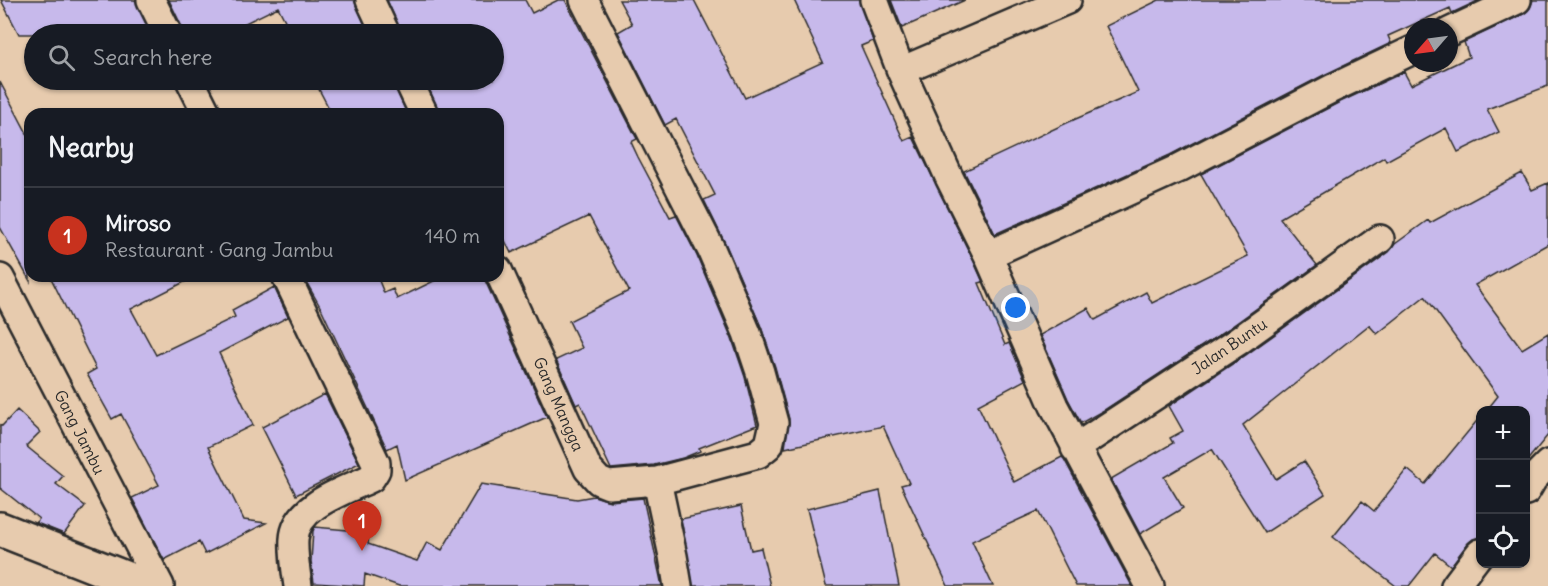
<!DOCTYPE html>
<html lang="en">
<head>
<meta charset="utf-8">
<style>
  :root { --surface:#171b24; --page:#242831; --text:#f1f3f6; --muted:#9ea1a6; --line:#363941; --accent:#c8321e }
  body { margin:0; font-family:Delius,sans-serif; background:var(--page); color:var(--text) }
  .controls { position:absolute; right:18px; bottom:18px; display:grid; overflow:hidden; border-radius:12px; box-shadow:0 2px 4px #0004 }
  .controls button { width:54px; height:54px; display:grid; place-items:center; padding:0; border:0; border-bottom:2px solid var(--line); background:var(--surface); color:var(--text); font:30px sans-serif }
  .compass { position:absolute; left:1404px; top:18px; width:54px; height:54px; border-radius:50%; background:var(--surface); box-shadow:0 2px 4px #0004; rotate:242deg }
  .you { position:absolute; left:1016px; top:308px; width:21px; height:21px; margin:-15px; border:4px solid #fff; border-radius:50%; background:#1a73e8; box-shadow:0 0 0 9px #1a73e833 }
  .badge { display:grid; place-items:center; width:39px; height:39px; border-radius:50%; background:var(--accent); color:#fff; font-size:20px; font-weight:700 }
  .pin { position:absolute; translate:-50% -50px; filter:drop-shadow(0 2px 3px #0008) }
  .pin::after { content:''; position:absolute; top:32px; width:21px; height:18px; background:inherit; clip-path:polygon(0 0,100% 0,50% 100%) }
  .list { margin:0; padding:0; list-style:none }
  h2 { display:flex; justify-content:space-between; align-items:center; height:78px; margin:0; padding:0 24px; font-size:26px }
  h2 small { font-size:20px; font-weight:400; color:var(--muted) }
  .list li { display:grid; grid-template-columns:39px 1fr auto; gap:18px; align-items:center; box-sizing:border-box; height:96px; padding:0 24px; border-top:2px solid var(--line) }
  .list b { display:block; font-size:22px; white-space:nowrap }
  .list p { margin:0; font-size:20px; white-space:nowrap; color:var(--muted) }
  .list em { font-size:20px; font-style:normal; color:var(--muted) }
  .icon { flex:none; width:33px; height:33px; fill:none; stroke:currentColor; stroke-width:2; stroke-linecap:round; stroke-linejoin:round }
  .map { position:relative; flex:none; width:1548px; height:586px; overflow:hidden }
  .search { position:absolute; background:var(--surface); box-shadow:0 2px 4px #0004; left:24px; top:24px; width:480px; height:66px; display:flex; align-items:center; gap:15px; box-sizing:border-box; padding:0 21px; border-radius:33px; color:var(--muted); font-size:22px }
  .panel { position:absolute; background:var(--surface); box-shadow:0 2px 4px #0004; left:24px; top:108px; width:480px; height:174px; border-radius:18px }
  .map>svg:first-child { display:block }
</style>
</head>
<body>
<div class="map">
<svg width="1548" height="586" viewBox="0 0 1548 586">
  <rect width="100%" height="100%" fill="#e7cbae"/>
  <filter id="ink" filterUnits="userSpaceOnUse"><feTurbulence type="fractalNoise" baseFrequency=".0167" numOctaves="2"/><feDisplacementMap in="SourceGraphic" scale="12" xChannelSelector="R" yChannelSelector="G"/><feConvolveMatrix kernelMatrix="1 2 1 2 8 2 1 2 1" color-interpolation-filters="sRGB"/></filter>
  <g filter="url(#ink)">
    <!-- building -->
    <path fill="#c7b9eb" stroke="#2b2b2b" stroke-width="1.5" d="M 1,0 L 135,0 L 151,34 L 19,34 Z
      M 169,0 L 354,0 L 369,34 L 292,34 L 278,7 L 223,34 L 184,34 L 182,27 Z
      M 387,0 L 525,0 L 532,13 L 558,0 L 565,0 L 637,139 L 631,142 L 638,157 L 670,217 L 676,215 L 697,256 L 732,339 L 745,377 L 757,425 L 699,448 L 700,451 L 683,458 L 654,465 L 611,469 L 580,403 L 576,405 L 556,360 L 582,348 L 569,321 L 629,291 L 589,216 L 511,253 L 498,226 L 498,114 L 440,114 L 425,80 L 494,80 L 494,34 L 402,34 Z
      M 619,0 L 694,0 L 745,98 L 823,62 L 794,0 L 859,0 L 873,41 L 861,46 L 904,141 L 913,137 L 974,262 L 983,282 L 979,283 L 1005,345 L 1009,343 L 1025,380 L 978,405 L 1014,482 L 1062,457 L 1064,459 L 1132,586 L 1076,586 L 1038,511 L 972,541 L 993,586 L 948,586 L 901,485 L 909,483 L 883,426 L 785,448 L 789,419 L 775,367 L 761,327 L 725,243 L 704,200 L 715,195 L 676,119 L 665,125 L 618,32 L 632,24 Z
      M 891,0 L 965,0 L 902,28 Z
      M 1159,0 L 1480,0 L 1452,13 L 1450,8 L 1388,36 L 1391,43 L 1324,75 L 1170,155 L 995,234 L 964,171 L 1071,121 L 1138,92 L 1106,26 Z
      M 1533,0 L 1548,0 L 1548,86 L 1487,109 L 1499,132 L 1458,152 L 1446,128 L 1386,161 L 1384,157 L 1280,218 L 1317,265 L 1228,329 L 1106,409 L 1081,423 L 1068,399 L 1040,335 L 1088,308 L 1095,320 L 1146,292 L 1152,303 L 1248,256 L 1201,174 L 1338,103 L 1404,72 L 1411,85 L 1469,57 L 1464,42 L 1524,14 L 1530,8 Z
      M 314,80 L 392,80 L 407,114 L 332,114 Z
      M 0,82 L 30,139 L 30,281 L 0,227 Z
      M 1522,173 L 1532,190 L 1548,183 L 1548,244 L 1475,285 L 1522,349 L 1548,333 L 1548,435 L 1526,462 L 1526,411 L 1486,411 L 1498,396 L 1425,296 L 1377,334 L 1369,325 L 1243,425 L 1276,479 L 1304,461 L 1325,494 L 1265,533 L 1212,449 L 1164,477 L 1183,508 L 1140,534 L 1111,479 L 1173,443 L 1170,438 L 1183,431 L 1169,406 L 1246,355 L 1389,252 L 1395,244 L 1428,220 L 1430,223 Z
      M 50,276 L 196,276 L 131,309 L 156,355 L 235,317 L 232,310 L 274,287 L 288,317 L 219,353 L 253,425 L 208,447 L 244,520 L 266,523 L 205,554 L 199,542 L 164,560 L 132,498 L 159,485 L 121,414 L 112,419 L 87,374 L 96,369 Z
      M 303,276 L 377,276 L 384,293 L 393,289 L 397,299 L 444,276 L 483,276 L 547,417 L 405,480 L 397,444 L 387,449 L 322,310 Z
      M 325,394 L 359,463 L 296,495 L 262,427 Z
      M 17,410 L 40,432 L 26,446 L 63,476 L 56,484 L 85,506 L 64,534 L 39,524 L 36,522 L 39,519 L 0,488 L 0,425 L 2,426 Z
      M 1480,417 L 1480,537 L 1473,539 L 1468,543 L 1451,566 L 1435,553 L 1409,586 L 1396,586 L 1333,537 L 1362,501 L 1374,511 L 1407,469 L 1425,484 Z
      M 481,484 L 577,499 L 594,496 L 610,501 L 643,498 L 662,586 L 399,586 L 365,574 L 364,586 L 314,583 L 311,561 L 313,531 L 315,527 L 369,532 L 368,544 L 417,561 L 427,542 L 442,550 Z
      M 880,491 L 899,586 L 826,586 L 807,509 Z
      M 741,506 L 751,550 L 761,548 L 770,586 L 693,586 L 681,519 Z"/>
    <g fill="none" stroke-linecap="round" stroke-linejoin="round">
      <!-- minor casing -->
      <g stroke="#2b2b2b" stroke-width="32">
        <path id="minor" d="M 151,0 L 168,34
          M 370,0 L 386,34
          M 584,0 L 711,249 L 747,333 L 760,372 L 774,423 L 769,445 L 758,454 L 657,481 L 673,556 L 678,586
          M 874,0 L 901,71 L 949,177 L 988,255 L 1054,406 L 1150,586
          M 1449,32 L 1517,0
          M 901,71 L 1067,0
          M 190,80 L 207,114
          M 408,80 L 424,114
          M 988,255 L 1177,169 L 1331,89 L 1413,50
          M 498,270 L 588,469 L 599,481 L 609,485 L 657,481
          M 286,276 L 376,463 L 376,470 L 371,478 C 344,491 296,505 294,539 C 293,554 296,571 298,586
          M 0,278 L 160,586
          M 1075,448 L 1237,342 L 1380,239
          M 1526,491 L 1533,479 L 1548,464
          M 1455,586 L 1480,553"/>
      </g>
      <!-- tertiary casing -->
      <g stroke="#2b2b2b" stroke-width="38">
        <path id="tertiary" d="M 0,529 L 145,586"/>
      </g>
      <!-- minor -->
      <use href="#minor" stroke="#e7cbae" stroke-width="27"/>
      <!-- tertiary -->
      <use href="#tertiary" stroke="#e7cbae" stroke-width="33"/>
    </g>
  </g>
  <g text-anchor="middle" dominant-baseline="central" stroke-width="4.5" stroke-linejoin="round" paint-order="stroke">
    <!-- street labels -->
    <g font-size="16" fill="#2b2b2b" stroke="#e7cbae">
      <text transform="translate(1229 346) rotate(-34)">Jalan Buntu</text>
      <text transform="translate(559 404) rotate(66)">Gang Mangga</text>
      <text transform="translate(80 432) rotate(63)">Gang Jambu</text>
    </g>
  </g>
</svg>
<div class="controls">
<button>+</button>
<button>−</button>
<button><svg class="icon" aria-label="locate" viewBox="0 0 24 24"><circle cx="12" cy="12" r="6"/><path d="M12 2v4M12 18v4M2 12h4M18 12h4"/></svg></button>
</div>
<svg class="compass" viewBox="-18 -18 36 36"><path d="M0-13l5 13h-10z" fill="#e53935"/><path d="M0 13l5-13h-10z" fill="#9ea1a6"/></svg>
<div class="you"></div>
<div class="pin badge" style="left:362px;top:551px">1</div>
<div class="search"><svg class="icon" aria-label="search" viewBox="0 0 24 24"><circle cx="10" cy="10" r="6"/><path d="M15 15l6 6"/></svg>Search here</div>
<section class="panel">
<h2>Nearby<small></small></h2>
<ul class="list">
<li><span class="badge">1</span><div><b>Miroso</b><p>Restaurant · Gang Jambu</p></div><em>140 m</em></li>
</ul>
</section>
</div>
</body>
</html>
